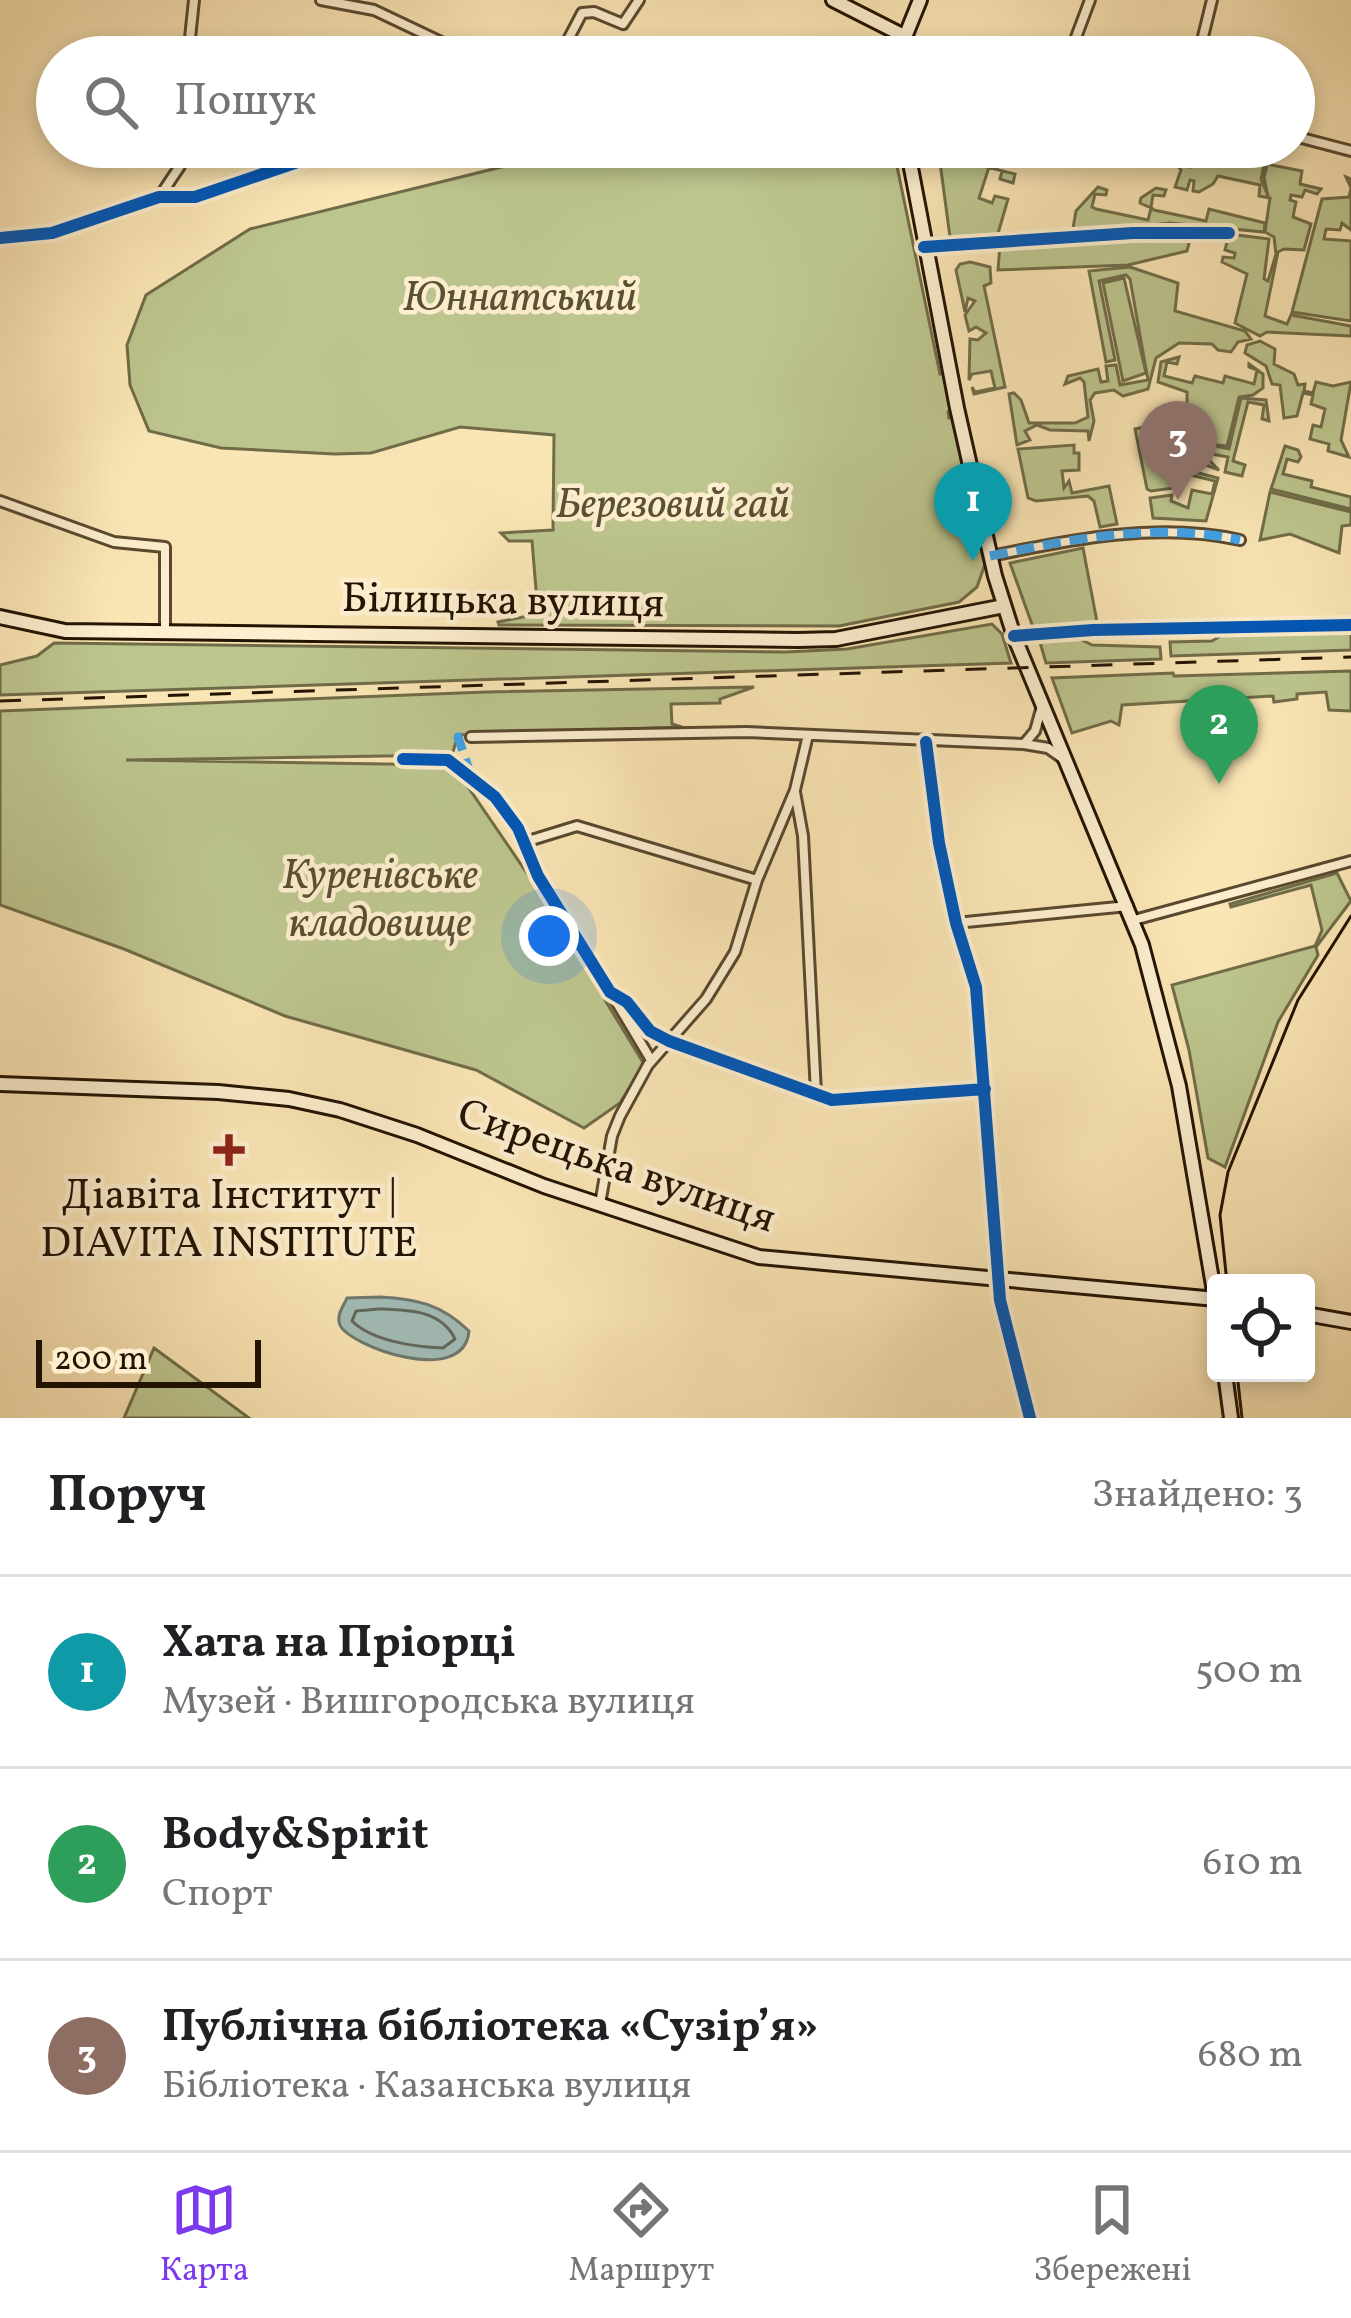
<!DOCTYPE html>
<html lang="uk">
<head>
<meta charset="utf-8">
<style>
  :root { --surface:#fff; --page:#f6f6f6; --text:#202124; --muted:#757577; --line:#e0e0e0; --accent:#7c3aed }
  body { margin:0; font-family:Vollkorn,serif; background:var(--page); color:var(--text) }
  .controls { position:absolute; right:36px; bottom:36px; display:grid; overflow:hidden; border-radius:12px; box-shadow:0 6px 18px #0003 }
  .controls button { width:108px; height:108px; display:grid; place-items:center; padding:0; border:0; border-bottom:3px solid var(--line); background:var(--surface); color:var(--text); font:60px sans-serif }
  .scale { position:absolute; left:36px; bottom:30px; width:225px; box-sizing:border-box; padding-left:12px; border:6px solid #231303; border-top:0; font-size:33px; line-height:42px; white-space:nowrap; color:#231303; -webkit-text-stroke:9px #fceece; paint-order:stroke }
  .you { position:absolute; left:549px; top:936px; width:42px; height:42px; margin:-30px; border:9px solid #fff; border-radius:50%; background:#1a73e8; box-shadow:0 0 0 18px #1a73e833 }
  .badge { display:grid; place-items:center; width:78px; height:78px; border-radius:50%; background:var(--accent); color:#fff; font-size:39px; font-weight:700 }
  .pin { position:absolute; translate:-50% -99px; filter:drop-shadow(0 3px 6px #0008) }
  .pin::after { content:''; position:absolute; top:63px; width:42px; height:36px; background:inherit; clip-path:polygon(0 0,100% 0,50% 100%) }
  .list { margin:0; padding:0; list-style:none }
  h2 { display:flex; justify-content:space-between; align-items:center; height:156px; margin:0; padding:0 48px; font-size:51px }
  h2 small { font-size:39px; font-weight:400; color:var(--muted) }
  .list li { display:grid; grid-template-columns:78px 1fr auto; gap:36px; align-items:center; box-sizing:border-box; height:192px; padding:0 48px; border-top:3px solid var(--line) }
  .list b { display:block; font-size:45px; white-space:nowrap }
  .list p { margin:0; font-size:39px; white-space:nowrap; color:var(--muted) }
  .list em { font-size:39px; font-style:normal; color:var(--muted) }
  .icon { flex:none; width:66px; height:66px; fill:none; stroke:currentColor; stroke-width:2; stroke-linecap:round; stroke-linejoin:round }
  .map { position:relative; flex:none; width:1351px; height:1418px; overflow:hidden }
  .search { position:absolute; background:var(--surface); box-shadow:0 6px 18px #0003; left:36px; right:36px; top:36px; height:132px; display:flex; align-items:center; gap:30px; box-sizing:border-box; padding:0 42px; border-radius:66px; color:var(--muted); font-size:45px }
  .sheet { height:732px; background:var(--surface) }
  nav { display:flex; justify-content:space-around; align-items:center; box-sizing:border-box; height:168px; border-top:3px solid var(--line); background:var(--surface); font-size:33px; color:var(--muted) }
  nav a { display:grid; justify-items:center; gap:6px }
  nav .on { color:var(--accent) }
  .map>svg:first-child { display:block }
</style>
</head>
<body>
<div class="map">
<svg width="1351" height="1418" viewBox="0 0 1351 1418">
  <rect width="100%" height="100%" fill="#fae5b4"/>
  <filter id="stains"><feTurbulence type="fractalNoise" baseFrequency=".00167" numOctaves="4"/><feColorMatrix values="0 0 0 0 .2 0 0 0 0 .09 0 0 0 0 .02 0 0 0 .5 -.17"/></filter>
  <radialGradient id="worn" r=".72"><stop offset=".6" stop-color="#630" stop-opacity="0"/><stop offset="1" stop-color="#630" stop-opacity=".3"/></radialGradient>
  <!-- green -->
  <path fill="#bdc58e" stroke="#706c48" stroke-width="3" d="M 567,147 L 893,147 L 940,374 L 945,373 L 953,409 L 948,412 L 949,418 L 955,418 L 964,479 L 985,564 L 977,587 L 959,602 L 839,626 L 499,625 L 498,622 L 538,614 L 532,541 L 509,541 L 501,533 L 553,530 L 554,435 L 460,427 L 371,453 L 334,454 L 221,448 L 149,431 L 130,385 L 127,345 L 146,295 L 250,229 L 562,152 Z
    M 1198,147 L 1240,160 L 1244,147 L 1268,147 L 1261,179 L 1268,196 L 1264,177 L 1272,147 L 1281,147 L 1275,150 L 1271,165 L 1302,171 L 1300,184 L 1321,189 L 1317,194 L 1305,190 L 1302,197 L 1291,195 L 1290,200 L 1296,202 L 1293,217 L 1311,224 L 1304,250 L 1284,249 L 1278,252 L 1265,316 L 1287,324 L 1291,315 L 1351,326 L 1351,336 L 1267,332 L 1260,336 L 1235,323 L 1247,274 L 1222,262 L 1223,257 L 1234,258 L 1235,253 L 1225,250 L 1229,234 L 1269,239 L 1264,279 L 1268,281 L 1276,254 L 1274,237 L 1265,232 L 1270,198 L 1259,196 L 1260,185 L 1218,176 L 1213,184 L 1199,192 L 1193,191 L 1194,181 L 1190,180 L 1187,190 L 1175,187 L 1181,170 L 1178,166 L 1191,167 Z
    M 939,155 L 1015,174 L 1013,183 L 1000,179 L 1002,171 L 989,167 L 979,198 L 992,203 L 995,196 L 1008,199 L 997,237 L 950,237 Z
    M 1346,177 L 1351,179 L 1351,230 L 1342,223 L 1340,230 L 1326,229 L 1324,239 L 1351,241 L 1351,321 L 1292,312 L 1322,199 L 1349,197 L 1351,188 Z
    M 1098,187 L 1107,190 L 1106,195 L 1095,194 L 1092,207 L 1096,209 L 1148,220 L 1151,208 L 1140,203 L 1141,198 L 1156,188 L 1166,190 L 1164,196 L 1153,195 L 1151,207 L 1154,210 L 1206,221 L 1209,209 L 1265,223 L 1264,232 L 1170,223 L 1072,234 L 1076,211 Z
    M 1150,232 L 1191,236 L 1187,251 L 1128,265 L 998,270 L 1000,245 L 1062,244 Z
    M 970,262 L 990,267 L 991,283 L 984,286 L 1005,387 L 974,394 L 972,387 L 975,392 L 995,388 L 991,371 L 972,374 L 969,380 L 970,339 L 978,340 L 986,333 L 976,327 L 969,331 L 965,315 L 975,301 L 968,298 L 965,312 L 956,270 L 960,264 Z
    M 1130,267 L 1178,283 L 1175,311 L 1245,331 L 1251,339 L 1238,342 L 1231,352 L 1218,350 L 1212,344 L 1179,343 L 1156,358 L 1148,389 L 1123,396 L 1114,390 L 1095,393 L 1090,400 L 1094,421 L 1089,441 L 1088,431 L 1050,430 L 1037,425 L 1025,431 L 1030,440 L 1017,445 L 1009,394 L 1014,393 L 1021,400 L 1029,423 L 1075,423 L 1088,417 L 1084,382 L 1080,378 L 1065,384 L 1068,376 L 1098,369 L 1101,382 L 1108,381 L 1106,366 L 1116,365 L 1120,385 L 1148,380 L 1130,279 L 1126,275 L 1099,281 L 1115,360 L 1106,362 L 1089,271 Z
    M 1124,278 L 1146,373 L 1123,381 L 1103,283 Z
    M 1260,341 L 1275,349 L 1274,364 L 1294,374 L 1298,385 L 1305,384 L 1304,391 L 1313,393 L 1316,382 L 1333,386 L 1351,382 L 1341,440 L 1349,457 L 1328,451 L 1329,444 L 1310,439 L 1313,425 L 1321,427 L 1325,409 L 1311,404 L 1313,395 L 1303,393 L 1297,416 L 1284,418 L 1280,385 L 1272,384 L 1266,366 L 1245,353 L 1247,345 Z
    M 1179,357 L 1177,364 L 1167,362 L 1164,376 L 1192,383 L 1195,376 L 1223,383 L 1225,376 L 1254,384 L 1257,370 L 1249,367 L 1249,364 L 1263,374 L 1263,388 L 1253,395 L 1239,397 L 1227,446 L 1206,444 L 1229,449 L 1241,398 L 1266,400 L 1269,421 L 1262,419 L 1264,405 L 1248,402 L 1233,461 L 1245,465 L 1242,476 L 1225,472 L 1228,457 L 1211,454 L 1210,461 L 1219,470 L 1206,465 L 1203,456 L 1206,428 L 1200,427 L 1194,445 L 1184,450 L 1170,448 L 1164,471 L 1177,475 L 1174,488 L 1151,491 L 1147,489 L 1135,429 L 1187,418 L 1187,392 L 1158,382 L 1161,362 Z
    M 1074,445 L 1074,453 L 1079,453 L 1079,470 L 1062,471 L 1064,488 L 1069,481 L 1072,493 L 1109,486 L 1117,524 L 1100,527 L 1094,501 L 1088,496 L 1036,501 L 1028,498 L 1018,449 Z
    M 1285,446 L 1298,450 L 1301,457 L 1298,462 L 1287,459 L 1283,474 L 1312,481 L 1311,487 L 1351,497 L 1351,509 L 1271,489 Z
    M 1187,470 L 1218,478 L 1206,521 L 1153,518 L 1150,498 L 1172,495 L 1171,501 L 1188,508 L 1192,490 L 1212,494 L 1215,481 L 1186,474 Z
    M 1270,492 L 1351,512 L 1351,525 L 1342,526 L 1339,553 L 1290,534 L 1260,540 Z
    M 1083,548 L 1098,627 L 1034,630 L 1010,563 Z
    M 992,624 L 1002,634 L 1011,663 L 0,695 L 0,665 L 37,656 L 54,643 L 786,652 L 847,649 Z
    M 1351,628 L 1351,650 L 1171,656 L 1170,642 L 1212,641 L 1229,631 Z
    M 1050,637 L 1080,639 L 1092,645 L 1160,647 L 1161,659 L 1046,663 L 1039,639 Z
    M 1351,671 L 1351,711 L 1329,710 L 1326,692 L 1297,694 L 1297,699 L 1274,702 L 1273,696 L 1122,705 L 1119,725 L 1111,721 L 1072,733 L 1052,678 L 1173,673 L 1174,676 Z
    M 754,687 L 720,699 L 720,703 L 671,704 L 672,724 L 682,727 L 458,735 L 452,755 L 126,760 L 453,765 L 535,885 L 644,1064 L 620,1103 L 584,1128 L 476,1070 L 285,1016 L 124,949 L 0,905 L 0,711 L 486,692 Z
    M 1337,873 L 1351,901 L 1316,947 L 1318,955 L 1278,1022 L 1225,1167 L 1208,1158 L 1189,1050 L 1172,985 L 1315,946 L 1322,930 L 1311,885 L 1231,907 L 1230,904 Z
    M 154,1348 L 249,1418 L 124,1418 Z"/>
  <!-- water -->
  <path fill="#a2bdb7" stroke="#6f796f" stroke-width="3" d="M 380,1297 C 417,1299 441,1304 469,1331 C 464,1388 349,1346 340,1325 C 336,1315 343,1307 347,1298 Z"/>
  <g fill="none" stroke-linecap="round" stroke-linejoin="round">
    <!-- shore -->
    <path stroke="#62685d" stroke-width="3" d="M 379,1309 C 408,1310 441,1310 455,1339 L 443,1348 C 415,1347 372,1341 352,1321 L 356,1311 Z"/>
    <!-- street casing -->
    <g stroke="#59482f" stroke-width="14">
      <path id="street" d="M 321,0 L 374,10 L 473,57
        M 188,57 L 194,0
        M 559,57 L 582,13 L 594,12 L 623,24 L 639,0
        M 1074,57 L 1075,40 L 1090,0
        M 1198,57 L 1212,0
        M 1294,136 L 1351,151
        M 160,196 L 180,166 L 184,147
        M 0,238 L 52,233 L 159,197 L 195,197 L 342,147
        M 926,247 L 1133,233 L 1229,233
        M 0,501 L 114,542 L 165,547 L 165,632
        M 991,556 C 1073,539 1158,522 1240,540
        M 1014,636 L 1093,630 L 1351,625
        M 471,737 L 747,732 L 1024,744 L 1048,748 L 1062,758
        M 926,742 L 939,843 L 956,923 L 976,987 L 1000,1300 L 1030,1418
        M 1024,744 L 1035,731 L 1042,706
        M 403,759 L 448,760 L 495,797 L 518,828 L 538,876 L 610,992 L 627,1002 L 650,1031 L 669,1041 L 832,1100 L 985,1089
        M 795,792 L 803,836 L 816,1093
        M 525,842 L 577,826 L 757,880
        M 1134,920 L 1351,861
        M 956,923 L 1128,906
        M 611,993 L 651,1060
        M 600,1204 L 612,1136 L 620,1116 L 648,1065 L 706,999 L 735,952 L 757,880 L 795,790 L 808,735"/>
    </g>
    <!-- secondary casing -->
    <g stroke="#231303" stroke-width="18">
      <path id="secondary" d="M 833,0 L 904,36
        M 897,57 L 920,0
        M 907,147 L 957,408 L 995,576 L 1014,636 L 1142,945 L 1179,1086 L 1216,1303
        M 0,617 L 65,631 L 798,640 L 836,639 L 1004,606
        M 0,1084 L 218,1092 L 289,1099 L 340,1110 L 417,1135 L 544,1186 L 759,1257 L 1216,1299
        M 1306,1314 L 1351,1322
        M 1225,1373 L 1231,1418"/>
    </g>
    <!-- street -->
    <use href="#street" stroke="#fceece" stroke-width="8"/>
    <!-- secondary -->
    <use href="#secondary" stroke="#fceece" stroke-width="12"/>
    <!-- tram -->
    <path stroke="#231303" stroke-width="3" d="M 1227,1283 L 1220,1215 L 1228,1172 L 1298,1000 L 1351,916
      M 1237,1373 L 1242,1418"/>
    <!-- rail -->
    <path stroke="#231303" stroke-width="3" stroke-dasharray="21 21" stroke-linecap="butt" d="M 0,701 L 1351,657"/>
    <!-- quiet -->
    <path stroke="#3ea2e9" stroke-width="9" stroke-dasharray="18 9" stroke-linecap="butt" d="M 990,556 C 1072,539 1157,522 1240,540
      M 471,776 L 458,737 L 471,737"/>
    <!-- cycleway casing -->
    <g stroke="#fceece" stroke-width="20">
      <path id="cycleway" d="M 0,238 L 52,233 L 159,197 L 195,197 L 342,147
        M 924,247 L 1133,233 L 1229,233
        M 1014,636 L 1093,630 L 1351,625
        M 926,742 L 939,843 L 956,923 L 976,987 L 1000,1300 L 1030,1418
        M 403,759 L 448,760 L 495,797 L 518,828 L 538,876 L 610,992 L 627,1002 L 650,1031 L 669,1041 L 832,1100 L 985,1089"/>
    </g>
    <!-- cycleway -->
    <use href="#cycleway" stroke="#0057b8" stroke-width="12"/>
  </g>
  <!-- markers -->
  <path fill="#8f2418" stroke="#fceece" stroke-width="4.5" d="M223 1132h12v12h12v12h-12v12h-12v-12h-12v-12h12z"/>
  <g text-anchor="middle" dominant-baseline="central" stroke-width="9" stroke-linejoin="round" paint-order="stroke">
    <!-- park labels -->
    <g font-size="42" font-style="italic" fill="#595134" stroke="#fceece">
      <text x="520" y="299">Юннатський</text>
      <text x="673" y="506">Березовий гай</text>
      <text x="380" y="877">Куренівське<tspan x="380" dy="48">кладовище</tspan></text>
    </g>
    <!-- street labels -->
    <g font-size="42" fill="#231303" stroke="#fceece">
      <text transform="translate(503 603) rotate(1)">Білицька вулиця</text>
      <text transform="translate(616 1168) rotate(19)">Сирецька вулиця</text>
    </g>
    <!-- poi labels -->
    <g font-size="42" fill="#231303" stroke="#fceece">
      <text x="229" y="1197">Діавіта Інститут |<tspan x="229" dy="48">DIAVITA INSTITUTE</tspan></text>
    </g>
  </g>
  <rect width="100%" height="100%" filter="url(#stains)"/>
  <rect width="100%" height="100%" fill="url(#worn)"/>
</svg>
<div class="controls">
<button><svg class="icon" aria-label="locate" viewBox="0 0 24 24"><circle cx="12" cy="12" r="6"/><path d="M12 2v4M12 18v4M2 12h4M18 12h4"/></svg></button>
</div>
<div class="scale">200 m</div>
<div class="you"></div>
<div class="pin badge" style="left:973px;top:561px;background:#0f9aa8">1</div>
<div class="pin badge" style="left:1219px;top:784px;background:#2e9e5b">2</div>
<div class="pin badge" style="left:1178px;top:500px;background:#8d6e63">3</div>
<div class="search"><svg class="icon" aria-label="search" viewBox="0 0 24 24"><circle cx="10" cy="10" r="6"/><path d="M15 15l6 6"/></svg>Пошук</div>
</div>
<section class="sheet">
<h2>Поруч<small>Знайдено: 3</small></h2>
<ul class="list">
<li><span class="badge" style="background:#0f9aa8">1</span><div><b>Хата на Пріорці</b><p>Музей · Вишгородська вулиця</p></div><em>500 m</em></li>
<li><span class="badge" style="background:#2e9e5b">2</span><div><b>Body&amp;Spirit</b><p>Спорт</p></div><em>610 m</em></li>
<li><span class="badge" style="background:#8d6e63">3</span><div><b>Публічна бібліотека «Сузір’я»</b><p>Бібліотека · Казанська вулиця</p></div><em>680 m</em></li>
</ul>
</section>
<nav>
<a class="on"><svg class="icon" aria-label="map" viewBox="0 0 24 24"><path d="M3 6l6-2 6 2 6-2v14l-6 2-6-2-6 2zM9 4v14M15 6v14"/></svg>Карта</a>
<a><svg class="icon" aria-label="directions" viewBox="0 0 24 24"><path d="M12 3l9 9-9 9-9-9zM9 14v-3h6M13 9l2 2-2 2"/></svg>Маршрут</a>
<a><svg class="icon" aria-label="saved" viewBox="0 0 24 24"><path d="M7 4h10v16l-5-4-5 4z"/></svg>Збережені</a>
</nav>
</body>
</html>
